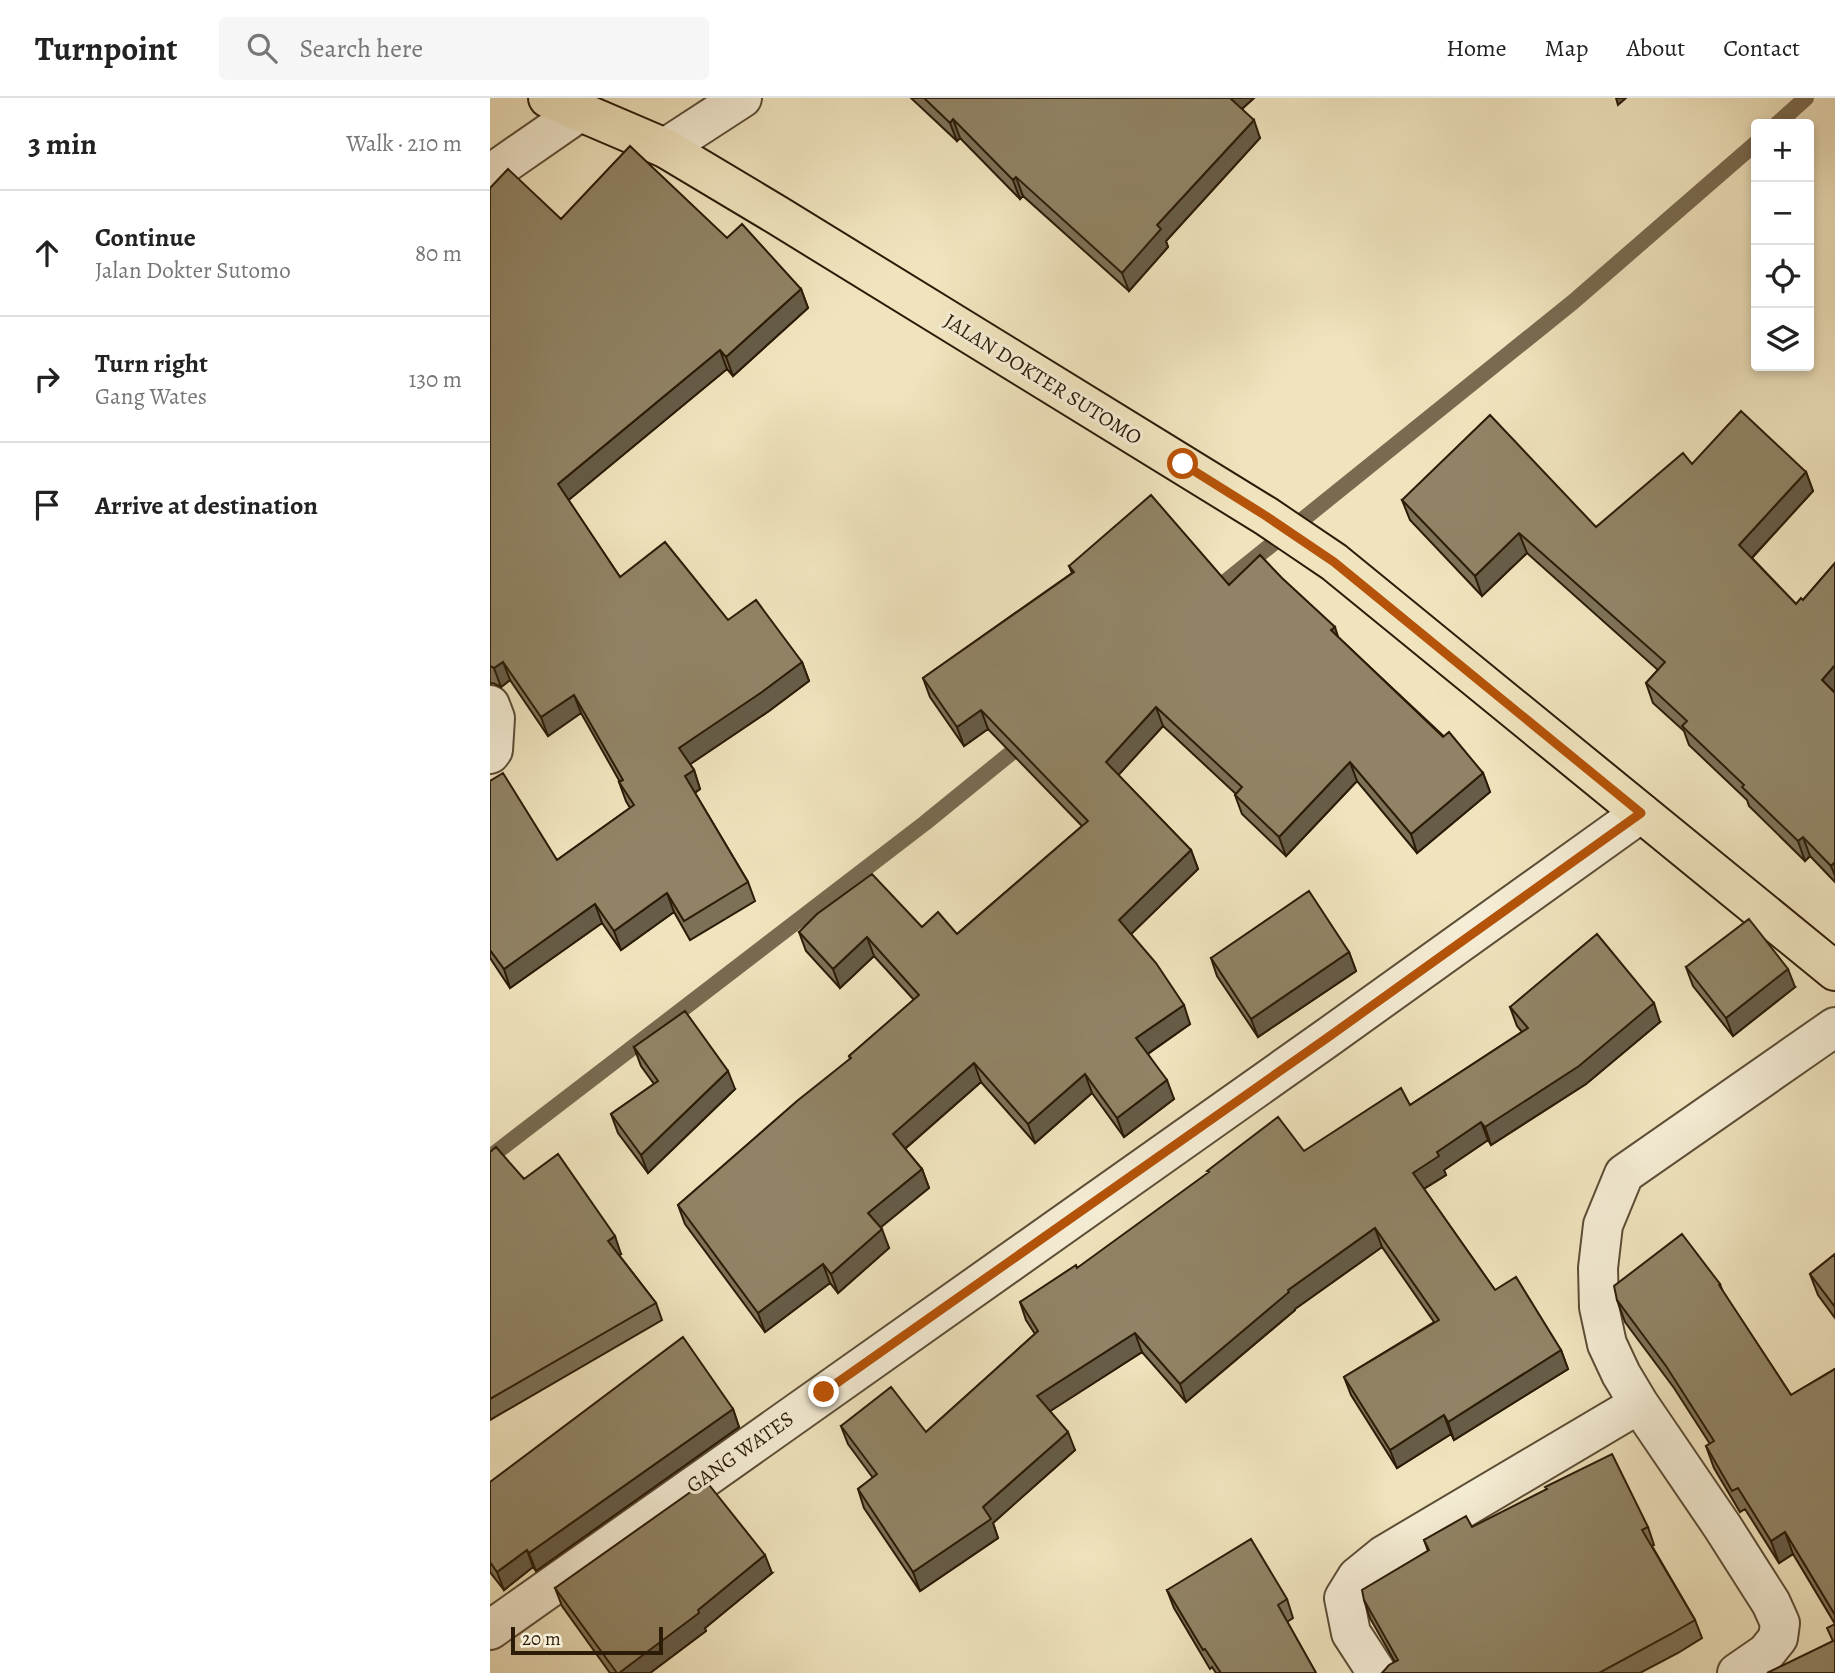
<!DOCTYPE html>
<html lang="en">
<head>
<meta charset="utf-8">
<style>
  :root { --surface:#fff; --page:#f6f6f6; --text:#222; --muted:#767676; --line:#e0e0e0 }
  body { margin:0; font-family:Alegreya,serif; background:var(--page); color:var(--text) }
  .controls { position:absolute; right:21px; top:21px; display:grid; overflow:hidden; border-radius:7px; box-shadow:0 4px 10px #0003 }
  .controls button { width:63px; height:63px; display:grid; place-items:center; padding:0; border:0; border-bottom:2px solid var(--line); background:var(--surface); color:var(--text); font:35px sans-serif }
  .scale { position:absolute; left:21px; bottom:18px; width:152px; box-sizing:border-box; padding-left:7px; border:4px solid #2b1b07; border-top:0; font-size:19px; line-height:24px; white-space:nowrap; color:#2b1b07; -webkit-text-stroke:5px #f5edd5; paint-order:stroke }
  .stop { position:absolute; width:21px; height:21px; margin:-16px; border:5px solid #b45309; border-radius:50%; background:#fff }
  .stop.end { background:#b45309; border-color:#fff; box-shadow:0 2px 7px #0008 }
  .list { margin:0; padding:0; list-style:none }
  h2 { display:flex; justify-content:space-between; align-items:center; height:91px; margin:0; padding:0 28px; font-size:30px }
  h2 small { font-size:23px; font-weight:400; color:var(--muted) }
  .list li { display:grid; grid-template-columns:46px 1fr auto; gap:21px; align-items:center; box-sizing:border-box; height:126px; padding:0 28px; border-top:2px solid var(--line) }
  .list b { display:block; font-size:26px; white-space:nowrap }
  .list p { margin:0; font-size:23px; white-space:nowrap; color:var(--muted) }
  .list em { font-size:23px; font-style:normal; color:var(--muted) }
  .icon { flex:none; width:38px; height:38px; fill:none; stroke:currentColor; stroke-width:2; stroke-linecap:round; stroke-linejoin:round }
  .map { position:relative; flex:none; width:1345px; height:1575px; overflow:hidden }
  header { display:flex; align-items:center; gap:42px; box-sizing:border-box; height:98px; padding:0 35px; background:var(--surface); border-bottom:2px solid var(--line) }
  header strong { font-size:33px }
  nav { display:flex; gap:38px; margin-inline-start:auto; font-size:24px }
  .search { width:490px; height:63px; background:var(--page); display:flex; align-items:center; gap:18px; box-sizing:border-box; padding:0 24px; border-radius:7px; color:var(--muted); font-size:26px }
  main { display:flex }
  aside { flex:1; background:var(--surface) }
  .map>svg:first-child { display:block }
</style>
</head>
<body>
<header>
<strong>Turnpoint</strong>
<div class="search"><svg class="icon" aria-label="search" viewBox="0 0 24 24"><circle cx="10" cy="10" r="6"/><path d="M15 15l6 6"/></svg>Search here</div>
<nav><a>Home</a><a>Map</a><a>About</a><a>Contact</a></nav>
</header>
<main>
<aside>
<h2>3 min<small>Walk · 210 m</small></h2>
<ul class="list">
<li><svg class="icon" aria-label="ahead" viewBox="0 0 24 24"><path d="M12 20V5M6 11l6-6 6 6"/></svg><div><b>Continue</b><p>Jalan Dokter Sutomo</p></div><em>80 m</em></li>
<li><svg class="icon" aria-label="right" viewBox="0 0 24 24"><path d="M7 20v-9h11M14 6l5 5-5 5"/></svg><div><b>Turn right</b><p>Gang Wates</p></div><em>130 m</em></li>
<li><svg class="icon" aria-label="arrive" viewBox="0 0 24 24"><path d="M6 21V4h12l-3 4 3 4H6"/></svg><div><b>Arrive at destination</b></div></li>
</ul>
</aside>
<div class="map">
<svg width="1345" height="1575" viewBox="0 0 1345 1575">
  <rect width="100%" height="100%" fill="#f0e4be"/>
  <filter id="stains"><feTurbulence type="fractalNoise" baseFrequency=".00286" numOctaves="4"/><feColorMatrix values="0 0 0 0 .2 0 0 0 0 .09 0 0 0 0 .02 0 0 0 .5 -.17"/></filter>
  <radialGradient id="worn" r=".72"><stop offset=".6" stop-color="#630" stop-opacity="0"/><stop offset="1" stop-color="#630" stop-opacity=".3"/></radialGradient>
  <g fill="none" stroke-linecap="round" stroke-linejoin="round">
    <!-- stream -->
    <path stroke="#796b50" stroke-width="16" d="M 1287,26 L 1316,0
      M 719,497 L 1083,204 L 1266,45
      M 0,1059 L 435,725 L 537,642"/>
    <!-- minor casing -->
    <g stroke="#5c4d35" stroke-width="42">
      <path id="minor" d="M 175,50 L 252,0
        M 0,76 L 91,13
        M 0,607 L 5,620 L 3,652 L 0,656
        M 0,1532 L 837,940 L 1151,715
        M 887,1575 L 861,1535 L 854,1500 L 867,1479 L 894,1457 L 1149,1306
        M 1247,1575 L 1276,1555 L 1288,1540 L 1290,1525 L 1281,1505 L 1232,1428 L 1149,1306 L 1131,1276 L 1117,1246 L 1109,1209 L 1108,1170 L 1113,1127 L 1134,1076 L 1345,929"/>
    </g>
    <!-- major casing -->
    <g stroke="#2b1b07" stroke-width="42">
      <path id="major" d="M 58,0 L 175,50 L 287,117 L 776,418 L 844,464 L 1345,873"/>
    </g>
    <!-- minor -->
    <use href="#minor" stroke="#f5edd5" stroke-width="38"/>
    <!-- major -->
    <use href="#major" stroke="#f0e4be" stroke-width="38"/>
  </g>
  <!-- wall -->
  <path fill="#7d7258" stroke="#2b1b07" stroke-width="2" d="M 421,0 L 764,0 L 752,11 L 770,40 L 676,143 L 678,149 L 639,193 L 533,98 L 530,101 L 470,40 L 467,43 Z
    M 0,90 L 71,121 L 237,140 L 311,191 L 318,210 L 243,278 L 237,271 L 78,402 L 130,479 L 238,522 L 312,564 L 319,583 L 279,613 L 200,666 L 204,672 L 210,691 L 205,695 L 258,784 L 265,803 L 200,842 L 184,814 L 131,852 L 112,825 L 20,890 L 0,860 L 0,683 L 67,762 L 140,710 L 136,703 L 129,684 L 130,684 L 91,615 L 58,638 L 20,582 L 11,589 L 3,585 L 0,586 Z
    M 1202,366 L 1316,374 L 1323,393 L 1262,460 L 1306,506 L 1313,502 L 1345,465 L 1345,784 L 1320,758 L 1315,763 L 1259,708 L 1257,702 L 1199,647 L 1194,633 L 1163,605 L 1156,585 L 1168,572 L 1037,455 L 992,498 L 920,422 L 912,402 L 1106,429 Z
    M 579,468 L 739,487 L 849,540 L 993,675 L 1000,694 L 927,755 L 867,683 L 796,758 L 752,716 L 745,697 L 746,696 L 673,628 L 628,677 L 701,752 L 708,771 L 641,836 L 700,926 L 658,956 L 684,1001 L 634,1039 L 602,995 L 545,1045 L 491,984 L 415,1051 L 432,1071 L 439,1090 L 390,1129 L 399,1150 L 348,1195 L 340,1185 L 275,1234 L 195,1126 L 188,1107 L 360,961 L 359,958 L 424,902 L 384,858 L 350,890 L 316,853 L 309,834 L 432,829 L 467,836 L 592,728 L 498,631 L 474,648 L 440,599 L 433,580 L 582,475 Z
    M 859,854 L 866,873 L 768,939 L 727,878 L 721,860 Z
    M 1196,869 L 1305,889 L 1243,938 L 1203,888 Z
    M 1020,909 L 1170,924 L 1096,986 L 1001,1047 L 998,1042 L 954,1072 L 956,1077 L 934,1091 L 1005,1192 L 1071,1252 L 1078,1271 L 964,1342 L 961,1336 L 907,1370 L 861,1297 L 854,1279 L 944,1224 L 892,1149 L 805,1211 L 805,1212 L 696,1304 L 652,1254 L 560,1313 L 585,1352 L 503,1425 L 508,1440 L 430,1493 L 374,1410 L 368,1391 L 383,1380 L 358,1346 L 351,1328 L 436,1334 L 545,1236 L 536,1222 L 530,1204 L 587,1170 L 814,1053 L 920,1007 L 1032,934 L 1027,928 Z
    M 144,949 L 245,991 L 158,1075 L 128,1035 L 121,1016 L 164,986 L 151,968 Z
    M 0,1054 L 131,1156 L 129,1157 L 166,1205 L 172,1222 L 0,1322 Z
    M 1345,1156 L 1345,1220 L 1328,1197 L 1320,1176 Z
    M 1230,1186 L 1233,1194 L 1301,1297 L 1345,1271 L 1345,1526 L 1303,1456 L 1289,1465 L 1255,1411 L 1250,1414 L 1224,1370 L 1216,1348 L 1220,1346 L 1184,1290 L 1135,1224 L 1127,1202 Z
    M 243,1311 L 249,1329 L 46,1473 L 43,1469 L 14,1492 L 0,1474 L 0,1384 Z
    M 982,1429 L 1158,1429 L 1164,1447 L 1162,1448 L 1205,1522 L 1212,1540 L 1188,1555 L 1150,1575 L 892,1575 L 905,1564 L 880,1520 L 874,1502 L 938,1453 L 934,1442 Z
    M 282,1475 L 215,1530 L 216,1533 L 160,1575 L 120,1575 L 72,1508 L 65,1490 Z
    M 677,1492 L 797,1501 L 803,1520 L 797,1524 L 826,1575 L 726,1575 L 722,1569 L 720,1571 L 684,1510 Z"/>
  <!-- shaded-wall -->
  <path fill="#665c47" stroke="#2b1b07" stroke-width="2" d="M 739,0 L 764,0 L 745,17 Z
    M 1126,0 L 1136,0 L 1128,7 Z
    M 463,21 L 470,40 L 467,43 L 460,25 Z
    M 764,22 L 770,40 L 676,143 L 678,149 L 639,193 L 632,175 L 667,127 Z
    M 526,79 L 533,98 L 530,101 L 523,82 Z
    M 311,191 L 318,210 L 243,278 L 236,259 Z
    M 230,252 L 237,271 L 75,405 L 68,386 Z
    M 1316,374 L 1323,393 L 1256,466 L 1249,447 Z
    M 1029,435 L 1037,455 L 992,498 L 985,478 Z
    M 845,529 L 851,548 L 841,532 Z
    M 13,564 L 20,582 L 11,589 L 4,570 Z
    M 312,564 L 319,583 L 279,613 L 196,669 L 189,650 Z
    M 1345,567 L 1345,595 L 1332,582 Z
    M 84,597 L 91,615 L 58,638 L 51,619 Z
    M 666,609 L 673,628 L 623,683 L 616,664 Z
    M 491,612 L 498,631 L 474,648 L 467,629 Z
    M 860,664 L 867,683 L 796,758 L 789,739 Z
    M 204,672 L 210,691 L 201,697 L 195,678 Z
    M 993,675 L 1000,694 L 927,755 L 921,736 Z
    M 1313,739 L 1320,758 L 1315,763 L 1308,743 Z
    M 701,752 L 708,771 L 636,841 L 629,822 Z
    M 1345,764 L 1345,778 L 1341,768 Z
    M 177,795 L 184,814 L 131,852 L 124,833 Z
    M 105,806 L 112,825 L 20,890 L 14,871 Z
    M 377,839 L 384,858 L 350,890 L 343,871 Z
    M 859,854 L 866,873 L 768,939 L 761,921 Z
    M 1298,871 L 1305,889 L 1243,938 L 1236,920 Z
    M 1164,905 L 1170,924 L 1096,986 L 1001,1047 L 995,1029 Z
    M 694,907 L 700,926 L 653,959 L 646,940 Z
    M 484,965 L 491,984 L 410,1055 L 403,1036 Z
    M 238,973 L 245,991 L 158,1075 L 151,1057 Z
    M 595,976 L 602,995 L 545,1045 L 538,1026 Z
    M 677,982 L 684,1001 L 634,1039 L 627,1020 Z
    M 991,1024 L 998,1042 L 954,1072 L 956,1077 L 930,1093 L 923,1075 L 947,1054 Z
    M 432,1071 L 439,1090 L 385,1134 L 378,1115 Z
    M 885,1130 L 892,1149 L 805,1211 L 805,1212 L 696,1304 L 690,1286 L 798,1192 Z
    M 392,1131 L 399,1150 L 348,1195 L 341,1176 Z
    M 125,1138 L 131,1156 L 124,1161 L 118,1143 Z
    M 333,1166 L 340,1185 L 275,1234 L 268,1215 Z
    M 645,1235 L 652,1254 L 554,1317 L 547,1298 Z
    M 1071,1252 L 1078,1271 L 964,1342 L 958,1324 Z
    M 243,1311 L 249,1329 L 46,1473 L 39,1455 Z
    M 954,1317 L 961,1336 L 907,1370 L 900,1352 Z
    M 578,1334 L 585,1352 L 503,1425 L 508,1440 L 430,1493 L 423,1474 L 493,1409 Z
    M 1295,1434 L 1303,1456 L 1289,1465 L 1281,1443 Z
    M 37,1452 L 43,1469 L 14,1492 L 7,1474 Z
    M 275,1457 L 282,1475 L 215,1530 L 216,1533 L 160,1575 L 129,1575 L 208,1512 Z"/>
  <!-- building -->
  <path fill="#918466" stroke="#2b1b07" stroke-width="2" d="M 434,0 L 740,0 L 764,22 L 667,127 L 671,131 L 632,175 L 526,79 L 523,82 L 463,21 L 460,25 Z
    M 140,48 L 237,140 L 252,126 L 311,191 L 236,259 L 230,252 L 68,386 L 130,479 L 175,444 L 238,522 L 266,502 L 312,564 L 272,594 L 189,650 L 204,672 L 195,678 L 258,784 L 194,823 L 177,795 L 124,833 L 105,806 L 14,871 L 0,852 L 0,683 L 13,675 L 67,762 L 144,707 L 129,684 L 133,682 L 84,597 L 51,619 L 13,564 L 4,570 L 0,568 L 0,90 L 18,71 L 71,121 Z
    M 1251,313 L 1316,374 L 1249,447 L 1306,506 L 1311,500 L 1313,502 L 1345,465 L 1345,567 L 1332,582 L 1345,595 L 1345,764 L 1341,768 L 1313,739 L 1308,743 L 1252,689 L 1254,687 L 1192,628 L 1197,623 L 1156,585 L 1175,564 L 1029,435 L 985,478 L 912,402 L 1000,317 L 1106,429 L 1193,355 L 1202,366 Z
    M 661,397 L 739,487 L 770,457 L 792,480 L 845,529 L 841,532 L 953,639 L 959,634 L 993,675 L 921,736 L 860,664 L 789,739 L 745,697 L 752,689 L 666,609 L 616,664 L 701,752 L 629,822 L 666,865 L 694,907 L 646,940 L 677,982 L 627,1020 L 595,976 L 538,1026 L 484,965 L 403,1036 L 432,1071 L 378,1115 L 392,1131 L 341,1176 L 333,1166 L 268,1215 L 188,1107 L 307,1003 L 361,960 L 359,958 L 429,897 L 377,839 L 343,871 L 309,834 L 327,816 L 382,776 L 432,829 L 448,814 L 467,836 L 598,723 L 491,612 L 467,629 L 433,580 L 584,474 L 579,468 Z
    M 819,793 L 859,854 L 761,921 L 721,860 Z
    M 1259,821 L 1298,871 L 1236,920 L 1196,869 Z
    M 1107,836 L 1164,905 L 1089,968 L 995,1029 L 991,1024 L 947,1054 L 949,1058 L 923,1075 L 1005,1192 L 1026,1179 L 1071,1252 L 958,1324 L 954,1317 L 900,1352 L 854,1279 L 949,1222 L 885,1130 L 798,1192 L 799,1194 L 690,1286 L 645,1235 L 547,1298 L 578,1334 L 493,1409 L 501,1421 L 423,1474 L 368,1391 L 387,1376 L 351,1328 L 401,1289 L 436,1334 L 548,1233 L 530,1204 L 586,1167 L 587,1170 L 719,1074 L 717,1073 L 788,1019 L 814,1053 L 911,990 L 920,1007 L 1038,930 L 1020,909 Z
    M 195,913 L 238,973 L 151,1057 L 121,1016 L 168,983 L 144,949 Z
    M 6,1049 L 34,1081 L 68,1056 L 125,1138 L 118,1143 L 166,1205 L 0,1301 L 0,1054 Z
    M 1192,1136 L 1230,1186 L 1229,1187 L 1301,1297 L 1345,1271 L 1345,1517 L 1295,1434 L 1281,1443 L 1248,1390 L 1242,1393 L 1216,1348 L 1224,1343 L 1176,1268 L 1127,1202 L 1124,1188 Z
    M 1345,1156 L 1345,1209 L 1320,1176 Z
    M 193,1239 L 243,1311 L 39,1455 L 37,1452 L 7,1474 L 0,1464 L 0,1384 Z
    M 1122,1356 L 1158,1429 L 1152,1432 L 1205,1522 L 1181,1536 L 1109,1575 L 892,1575 L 899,1567 L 908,1562 L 874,1502 L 872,1492 L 939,1452 L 934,1442 L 976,1418 L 982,1429 L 1057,1391 L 1055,1389 Z
    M 216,1383 L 275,1457 L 208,1512 L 209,1515 L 129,1575 L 127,1575 L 65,1490 Z
    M 761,1441 L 797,1501 L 788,1507 L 826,1575 L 731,1575 L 715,1551 L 713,1552 L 677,1492 Z
    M 1345,1526 L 1345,1575 L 1277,1575 L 1343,1543 L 1337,1530 Z"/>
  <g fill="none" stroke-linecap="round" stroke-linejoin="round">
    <!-- route -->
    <path stroke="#b45309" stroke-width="9" d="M 334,1294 L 837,940 L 1151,715 L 844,464 L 776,418 L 693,366"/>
  </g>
  <g text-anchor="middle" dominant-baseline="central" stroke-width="6" stroke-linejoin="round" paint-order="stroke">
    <!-- street labels -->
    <g font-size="21" fill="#2b1b07" stroke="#f5edd5">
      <text transform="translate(553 281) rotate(32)">JALAN DOKTER SUTOMO</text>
      <text transform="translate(250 1354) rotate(-35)">GANG WATES</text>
    </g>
  </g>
  <rect width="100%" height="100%" filter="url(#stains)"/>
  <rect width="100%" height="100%" fill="url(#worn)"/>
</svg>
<div class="controls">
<button>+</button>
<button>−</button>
<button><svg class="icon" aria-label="locate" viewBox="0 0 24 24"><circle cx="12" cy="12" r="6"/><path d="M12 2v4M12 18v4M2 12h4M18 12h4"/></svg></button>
<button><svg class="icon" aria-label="layers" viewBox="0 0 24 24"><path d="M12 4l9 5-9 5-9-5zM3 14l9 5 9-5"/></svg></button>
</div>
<div class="scale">20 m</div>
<div class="stop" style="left:693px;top:366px"></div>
<div class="stop end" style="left:334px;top:1294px"></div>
</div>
</main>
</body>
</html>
